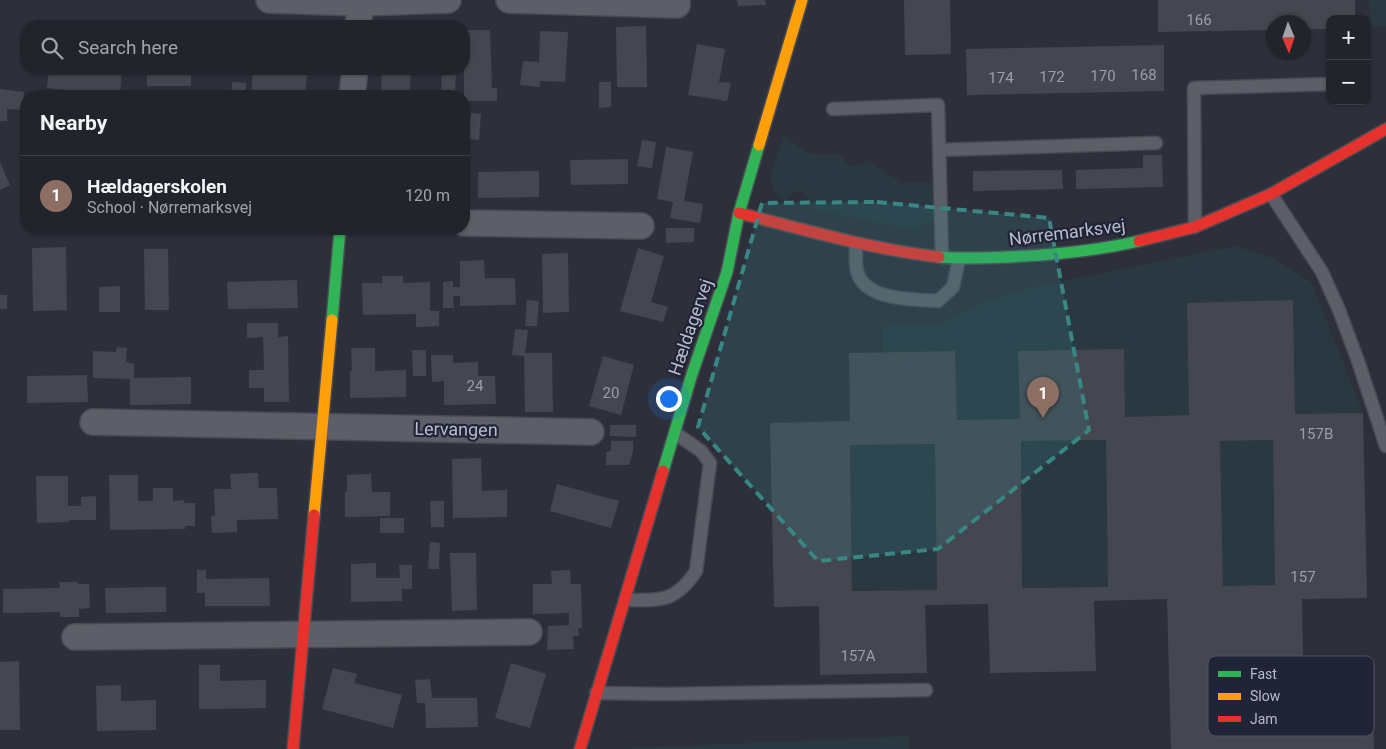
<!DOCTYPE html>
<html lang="en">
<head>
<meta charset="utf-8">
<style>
  :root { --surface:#22242c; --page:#2e3038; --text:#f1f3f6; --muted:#a2a4a9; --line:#3f4148; --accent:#878a99 }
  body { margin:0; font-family:Roboto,sans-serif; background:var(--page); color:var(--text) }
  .controls { position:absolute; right:15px; top:15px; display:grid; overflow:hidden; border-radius:10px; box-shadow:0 1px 4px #0004 }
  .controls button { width:45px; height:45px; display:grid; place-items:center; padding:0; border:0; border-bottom:1px solid var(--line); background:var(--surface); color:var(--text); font:25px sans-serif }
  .compass { position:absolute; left:1266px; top:15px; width:45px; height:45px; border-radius:50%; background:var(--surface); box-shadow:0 1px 4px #0004; rotate:178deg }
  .you { position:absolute; left:668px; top:398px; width:18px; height:18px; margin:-12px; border:4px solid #fff; border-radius:50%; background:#1a73e8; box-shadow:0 0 0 8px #1a73e833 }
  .badge { display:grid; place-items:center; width:32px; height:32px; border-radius:50%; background:var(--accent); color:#fff; font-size:16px; font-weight:700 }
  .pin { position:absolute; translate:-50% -41px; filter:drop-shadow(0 1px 2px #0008) }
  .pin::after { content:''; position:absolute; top:26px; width:18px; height:15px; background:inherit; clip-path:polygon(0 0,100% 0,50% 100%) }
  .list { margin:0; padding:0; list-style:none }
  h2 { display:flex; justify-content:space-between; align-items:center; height:65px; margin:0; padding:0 20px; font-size:21px }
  h2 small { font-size:16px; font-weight:400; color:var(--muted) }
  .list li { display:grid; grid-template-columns:32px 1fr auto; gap:15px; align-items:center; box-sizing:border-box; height:80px; padding:0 20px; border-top:1px solid var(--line) }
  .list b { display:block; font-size:19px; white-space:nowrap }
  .list p { margin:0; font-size:16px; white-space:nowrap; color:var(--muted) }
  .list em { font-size:16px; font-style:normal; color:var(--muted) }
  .icon { flex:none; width:28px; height:28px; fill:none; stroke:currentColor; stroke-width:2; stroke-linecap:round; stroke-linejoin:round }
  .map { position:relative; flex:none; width:1386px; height:749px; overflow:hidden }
  .search { position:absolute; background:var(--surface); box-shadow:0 1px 4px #0004; left:20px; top:20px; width:450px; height:55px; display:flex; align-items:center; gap:12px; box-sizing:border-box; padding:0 18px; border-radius:20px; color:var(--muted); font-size:19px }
  .panel { position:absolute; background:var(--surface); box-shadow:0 1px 4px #0004; left:20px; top:90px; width:450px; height:145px; border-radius:20px }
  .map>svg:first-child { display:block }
</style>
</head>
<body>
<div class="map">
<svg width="1386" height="749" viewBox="0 0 1386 749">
  <rect width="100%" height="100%" fill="#2d303b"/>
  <!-- green -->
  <path fill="#2a3841" d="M 1369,0 L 1386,0 L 1386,26 L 1370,27 Z
    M 783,137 C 794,139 798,148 807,152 C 816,155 835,153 839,155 C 843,158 847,163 851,167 L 871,162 L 902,183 L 933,183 L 935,221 L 921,226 L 918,231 L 814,210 L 806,194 L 801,191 L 793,192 L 786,202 L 774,191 L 770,178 Z
    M 1235,246 L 1274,259 L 1311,282 L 1363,413 L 1295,414 L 1293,300 L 1187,303 L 1189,415 L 1125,417 L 1124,349 L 1018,351 L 1020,419 L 957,420 L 955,351 L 882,352 L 882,326 L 941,325 L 969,308 L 1029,288 Z
    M 1106,440 L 1108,587 L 1022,588 L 1021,441 Z
    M 1273,440 L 1275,585 L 1223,586 L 1220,441 Z
    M 935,444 L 937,590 L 852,591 L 850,445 Z
    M 909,736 L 909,749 L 632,749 L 633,748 Z"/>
  <!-- building -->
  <path fill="#444750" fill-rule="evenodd" d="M 737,0 L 765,0 L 766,5 L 738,6 Z
    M 904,0 L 950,0 L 951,54 L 905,55 Z
    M 1158,0 L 1355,0 L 1355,19 L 1330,19 L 1330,29 L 1304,29 L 1304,22 L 1274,22 L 1274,30 L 1158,32 Z
    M 646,26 L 647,87 L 617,87 L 616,27 Z
    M 464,30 L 490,30 L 492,88 L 497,88 L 497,101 L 464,101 Z
    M 540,31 L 568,32 L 565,82 L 540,81 L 540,87 L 520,85 L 523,61 L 539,62 Z
    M 697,44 L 725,49 L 719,82 L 731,83 L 727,101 L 688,95 Z
    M 1164,45 L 1164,91 L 967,95 L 966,49 Z
    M 49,69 L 122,69 L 120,95 L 47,88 Z
    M 147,69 L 191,69 L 191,86 L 147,86 Z
    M 253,69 L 277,69 L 277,71 L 307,73 L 305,96 L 251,96 Z
    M 382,69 L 411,69 L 409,96 L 381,96 Z
    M 442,70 L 456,71 L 455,96 L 441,96 Z
    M 232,82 L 246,83 L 245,96 L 231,96 Z
    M 599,82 L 611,82 L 611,107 L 599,108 Z
    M 0,89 L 24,92 L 22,110 L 7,109 L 7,121 L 0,121 Z
    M 471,113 L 481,114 L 479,140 L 468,139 Z
    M 464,119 L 465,119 L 466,155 L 464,155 Z
    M 642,140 L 656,142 L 652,168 L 637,166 Z
    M 666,147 L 693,152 L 684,201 L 703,204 L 700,223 L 670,218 L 673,202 L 657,199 Z
    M 1143,155 L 1162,155 L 1163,187 L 1076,189 L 1076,170 L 1143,168 Z
    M 628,159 L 628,184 L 571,185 L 570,160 Z
    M 0,162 L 10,185 L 0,190 Z
    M 1062,170 L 1063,189 L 973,191 L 973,171 Z
    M 539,171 L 539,197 L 478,198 L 478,172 Z
    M 666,228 L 694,228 L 694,242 L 666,243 Z
    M 66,247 L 67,310 L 33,311 L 32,248 Z
    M 638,248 L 664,256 L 651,302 L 668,307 L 663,322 L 620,311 Z
    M 144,249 L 168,249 L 169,310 L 145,310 Z
    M 568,253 L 569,312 L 543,313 L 542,254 Z
    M 484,260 L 485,278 L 515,278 L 516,305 L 460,306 L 460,296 L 453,296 L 454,308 L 443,308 L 443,282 L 453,281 L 453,287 L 460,287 L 460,261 Z
    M 382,276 L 403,276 L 403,283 L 430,282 L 430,311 L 439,311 L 439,326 L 416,327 L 416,314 L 363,315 L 362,283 L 382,283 Z
    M 297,280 L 298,308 L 228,309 L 227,282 Z
    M 120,286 L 120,312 L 99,312 L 99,287 Z
    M 0,295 L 7,295 L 7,309 L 0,309 Z
    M 527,300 L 539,301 L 537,326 L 525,326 Z
    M 1293,300 L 1295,414 L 1363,413 L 1367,598 L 1302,599 L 1303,662 L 1371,660 L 1374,749 L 1171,749 L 1167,599 L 1094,601 L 1096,671 L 990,673 L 988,604 L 925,605 L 927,673 L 820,675 L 819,606 L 774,607 L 770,423 L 850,421 L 849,353 L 955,351 L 957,420 L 1020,419 L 1018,351 L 1124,349 L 1125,417 L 1189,415 L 1187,303 ZM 1106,440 L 1108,587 L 1022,588 L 1021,441 ZM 1273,440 L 1275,585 L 1223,586 L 1220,441 ZM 935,444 L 937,590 L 852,591 L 850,445 Z
    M 247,323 L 278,323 L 278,337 L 288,336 L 289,402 L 264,402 L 264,388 L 249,388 L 249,370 L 264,370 L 263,337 L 247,338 Z
    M 515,329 L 528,330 L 525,353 L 552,353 L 553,412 L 525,412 L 524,356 L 512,355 Z
    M 117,347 L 127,348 L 126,362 L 134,364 L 134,378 L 191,377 L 191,404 L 130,405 L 130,379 L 93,378 L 93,351 L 116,352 Z
    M 351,348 L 375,348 L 375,371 L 406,370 L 406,397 L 350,398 L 350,371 L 352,371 Z
    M 412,350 L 426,350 L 426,376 L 413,376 Z
    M 431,355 L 453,355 L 453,363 L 478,362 L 478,376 L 495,376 L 496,404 L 444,405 L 444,381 L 432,382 Z
    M 603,356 L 634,365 L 621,415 L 589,406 Z
    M 87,375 L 88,402 L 27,403 L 27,376 Z
    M 610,425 L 636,425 L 636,437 L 610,436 Z
    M 611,441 L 633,441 L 633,452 L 629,465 L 606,465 L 606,452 L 611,451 Z
    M 481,458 L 482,491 L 507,490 L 507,517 L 453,518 L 452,459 Z
    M 258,473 L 259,488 L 277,488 L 278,519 L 237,520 L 237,532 L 212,533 L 211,516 L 215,516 L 214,489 L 231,489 L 230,474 Z
    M 371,474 L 372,492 L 390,492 L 390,516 L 345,517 L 345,492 L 347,492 L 347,475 Z
    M 109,475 L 138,475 L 138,501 L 153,501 L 153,488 L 173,488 L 173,501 L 184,500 L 184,503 L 195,503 L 195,526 L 185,526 L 185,529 L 110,530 Z
    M 36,476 L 68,476 L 68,506 L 81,506 L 81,497 L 96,496 L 96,520 L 69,520 L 69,522 L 37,523 Z
    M 557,484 L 619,501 L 611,528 L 550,511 Z
    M 430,501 L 444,501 L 444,527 L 431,527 Z
    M 380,518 L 404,518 L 404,533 L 380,533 Z
    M 430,542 L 440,543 L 439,569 L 428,569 Z
    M 450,553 L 476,553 L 477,610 L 452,611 Z
    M 376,563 L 376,578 L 400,578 L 399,565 L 412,565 L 412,589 L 402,589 L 402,601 L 351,602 L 351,564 Z
    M 197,570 L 206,570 L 206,579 L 269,578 L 270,606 L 205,606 L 205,593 L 197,593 Z
    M 570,570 L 571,584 L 581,584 L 582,628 L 578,628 L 579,636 L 573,636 L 574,649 L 547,650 L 548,626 L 569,625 L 569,613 L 533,614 L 533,584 L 552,584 L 551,571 Z
    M 59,582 L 78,582 L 78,584 L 89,584 L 90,608 L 79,609 L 79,617 L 60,617 L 60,612 L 3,613 L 3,589 L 60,588 Z
    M 166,587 L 166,612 L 106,613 L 105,588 Z
    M 19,661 L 20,730 L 0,730 L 0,662 Z
    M 511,663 L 546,674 L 530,728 L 495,718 Z
    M 199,665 L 220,665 L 220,681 L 266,680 L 266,708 L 199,709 Z
    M 333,668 L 357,674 L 354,683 L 402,695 L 393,728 L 322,709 Z
    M 430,679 L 432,698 L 477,698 L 478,727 L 426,728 L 425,703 L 417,703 L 415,680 Z
    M 121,685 L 121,701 L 156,700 L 156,730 L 97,731 L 96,686 Z"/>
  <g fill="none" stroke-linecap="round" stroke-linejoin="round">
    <!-- lane casing -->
    <g stroke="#494b54" stroke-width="15">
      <path id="lane" d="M 833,109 L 938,105 L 942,257
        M 939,150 L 1156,143
        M 1271,194 L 1322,272 L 1339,310 L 1358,361 L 1386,446
        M 1195,227 L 1194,88 L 1330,84
        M 856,243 C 856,252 855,263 857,271 C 864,301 914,299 938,301 L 953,287 L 959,259
        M 625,600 C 660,600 675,603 696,571 L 710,463 L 701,451 L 675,433
        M 596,693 L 666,694 L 926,690"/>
    </g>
    <!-- street casing -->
    <g stroke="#494b54" stroke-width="28">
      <path id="street" d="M 269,0 L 361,3 L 448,0
        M 509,0 L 677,5 L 677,0
        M 358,26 L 361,3
        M 352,96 L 355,69
        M 464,223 L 641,226
        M 93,422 L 591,432
        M 75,637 L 529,632"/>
    </g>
    <!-- fast casing -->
    <g stroke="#494b54" stroke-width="14">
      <path id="fast" d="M 939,257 C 962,259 985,258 1008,257 C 1052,255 1096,251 1139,241
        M 332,320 L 340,229
        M 663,471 L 692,374 L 727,272 L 739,213 L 759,145"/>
    </g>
    <!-- slow casing -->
    <g stroke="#494b54" stroke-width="14">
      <path id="slow" d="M 759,145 L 802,0
        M 314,515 L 332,320"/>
    </g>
    <!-- jam casing -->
    <g stroke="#494b54" stroke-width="14">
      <path id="jam" d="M 739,213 C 805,230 871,249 939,257
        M 1139,241 L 1195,227 L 1271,194 L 1386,129
        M 293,749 L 314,515
        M 580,749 L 663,471"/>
    </g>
    <!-- lane -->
    <use href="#lane" stroke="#5d5f68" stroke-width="12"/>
    <!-- street -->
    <use href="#street" stroke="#5d5f68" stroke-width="25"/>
    <!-- fast -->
    <use href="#fast" stroke="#30b455" stroke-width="11"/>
    <!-- slow -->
    <use href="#slow" stroke="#ff9f0a" stroke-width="11"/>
    <!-- jam -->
    <use href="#jam" stroke="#e5322d" stroke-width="11"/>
  </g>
  <!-- marked area -->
  <path fill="#398785" fill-opacity="0.2" stroke="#398785" stroke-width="4" stroke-dasharray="10 6" stroke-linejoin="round" d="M 877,202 L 1049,218 L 1089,430 L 938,549 L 818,561 L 698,427 L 762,203 Z"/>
  <g text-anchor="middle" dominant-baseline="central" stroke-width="4.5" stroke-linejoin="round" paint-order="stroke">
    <!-- number labels -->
    <g font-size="15" fill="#9b9eac">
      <text x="1199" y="20">166</text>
      <text x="1144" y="75">168</text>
      <text x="1103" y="76">170</text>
      <text x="1052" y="77">172</text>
      <text x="1001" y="78">174</text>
      <text x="475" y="386">24</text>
      <text x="611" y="393">20</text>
      <text x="1316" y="434">157B</text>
      <text x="1303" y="577">157</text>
      <text x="858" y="656">157A</text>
    </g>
    <!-- street labels -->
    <g font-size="18" fill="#b8bbcb" stroke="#202436">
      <text transform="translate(1067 232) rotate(-7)">Nørremarksvej</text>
      <text transform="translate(690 327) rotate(-71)">Hældagervej</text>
      <text transform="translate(456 429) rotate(1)">Lervangen</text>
    </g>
  </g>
  <!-- legend -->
  <rect x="1208" y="656" width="166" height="80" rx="8" fill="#202436" stroke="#4e5163" stroke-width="1"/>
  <rect x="1218" y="671" width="23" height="6" fill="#30b455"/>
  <rect x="1218" y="693" width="23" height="7" fill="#ff9f0a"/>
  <rect x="1218" y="716" width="23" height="6" fill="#e5322d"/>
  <g font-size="14" fill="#b8bbcb">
    <text x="1250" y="679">Fast</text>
    <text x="1250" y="701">Slow</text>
    <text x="1250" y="724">Jam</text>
  </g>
</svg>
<div class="controls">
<button>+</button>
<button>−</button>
</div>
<svg class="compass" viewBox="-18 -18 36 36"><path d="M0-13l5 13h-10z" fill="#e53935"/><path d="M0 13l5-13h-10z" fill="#a2a4a9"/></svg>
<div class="you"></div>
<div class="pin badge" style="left:1043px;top:418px;background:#8d6e63">1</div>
<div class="search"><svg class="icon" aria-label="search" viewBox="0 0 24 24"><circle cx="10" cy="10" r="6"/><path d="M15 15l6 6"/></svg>Search here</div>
<section class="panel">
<h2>Nearby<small></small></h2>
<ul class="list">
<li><span class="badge" style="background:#8d6e63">1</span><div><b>Hældagerskolen</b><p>School · Nørremarksvej</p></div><em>120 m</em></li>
</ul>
</section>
</div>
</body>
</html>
